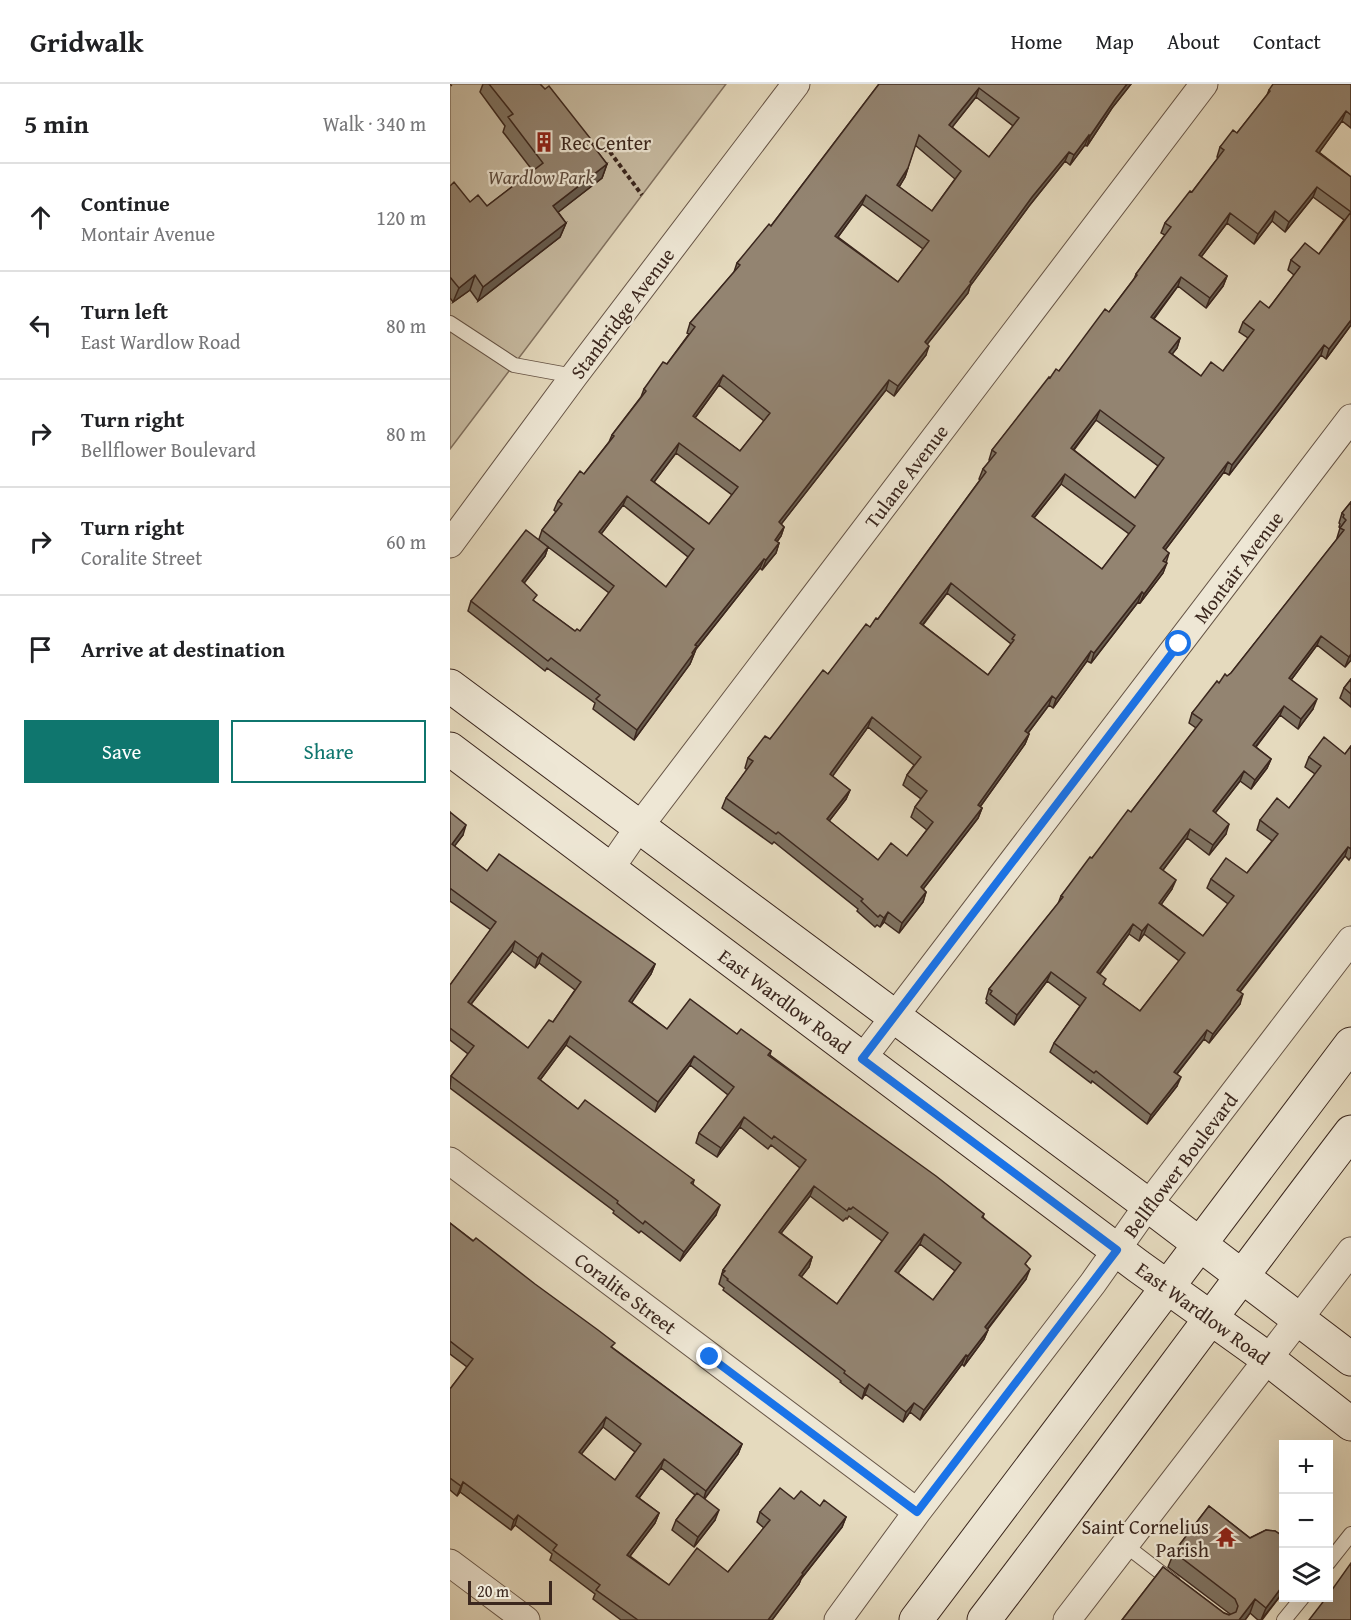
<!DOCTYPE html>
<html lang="en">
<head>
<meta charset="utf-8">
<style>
  :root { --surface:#fff; --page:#f6f6f6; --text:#202124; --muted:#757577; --line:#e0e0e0; --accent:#0f766e }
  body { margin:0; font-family:"Gentium Book Plus",serif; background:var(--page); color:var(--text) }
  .controls { position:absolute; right:18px; bottom:18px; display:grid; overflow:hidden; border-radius:0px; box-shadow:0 6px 24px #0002 }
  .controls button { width:54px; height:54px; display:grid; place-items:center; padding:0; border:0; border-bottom:2px solid var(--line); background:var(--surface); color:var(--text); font:30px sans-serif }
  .scale { position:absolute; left:18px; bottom:15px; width:84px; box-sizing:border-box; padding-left:6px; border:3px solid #3b271e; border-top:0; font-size:16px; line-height:21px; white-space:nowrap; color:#3b271e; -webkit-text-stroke:4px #eee7d5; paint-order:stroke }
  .stop { position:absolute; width:18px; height:18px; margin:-14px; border:4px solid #1a73e8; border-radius:50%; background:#fff }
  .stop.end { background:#1a73e8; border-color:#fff; box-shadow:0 2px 6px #0008 }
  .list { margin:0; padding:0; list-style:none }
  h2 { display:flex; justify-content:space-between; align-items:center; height:78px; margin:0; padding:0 24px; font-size:26px }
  h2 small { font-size:20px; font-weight:400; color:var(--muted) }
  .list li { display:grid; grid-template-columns:39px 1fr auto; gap:18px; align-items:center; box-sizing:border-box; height:108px; padding:0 24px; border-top:2px solid var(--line) }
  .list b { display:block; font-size:22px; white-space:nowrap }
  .list p { margin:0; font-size:20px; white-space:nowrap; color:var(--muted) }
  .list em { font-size:20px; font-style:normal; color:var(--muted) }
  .actions { display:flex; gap:12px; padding:18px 24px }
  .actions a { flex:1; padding:14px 0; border:2px solid var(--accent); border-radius:0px; text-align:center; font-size:21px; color:var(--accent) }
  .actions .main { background:var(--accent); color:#fff }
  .icon { flex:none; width:33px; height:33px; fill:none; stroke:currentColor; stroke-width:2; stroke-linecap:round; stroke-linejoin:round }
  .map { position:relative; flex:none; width:901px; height:1536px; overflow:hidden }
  header { display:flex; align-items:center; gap:36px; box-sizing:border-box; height:84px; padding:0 30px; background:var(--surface); border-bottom:2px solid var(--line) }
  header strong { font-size:28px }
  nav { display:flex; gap:33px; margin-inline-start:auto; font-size:21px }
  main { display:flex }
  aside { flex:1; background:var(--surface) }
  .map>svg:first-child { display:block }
</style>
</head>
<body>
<header>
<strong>Gridwalk</strong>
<nav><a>Home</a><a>Map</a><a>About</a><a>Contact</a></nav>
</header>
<main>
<aside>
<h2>5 min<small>Walk · 340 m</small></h2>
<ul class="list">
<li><svg class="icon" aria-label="ahead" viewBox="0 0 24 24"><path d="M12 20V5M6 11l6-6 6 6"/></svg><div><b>Continue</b><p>Montair Avenue</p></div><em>120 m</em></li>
<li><svg class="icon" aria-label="left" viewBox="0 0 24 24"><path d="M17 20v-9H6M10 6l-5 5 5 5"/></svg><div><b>Turn left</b><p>East Wardlow Road</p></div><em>80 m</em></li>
<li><svg class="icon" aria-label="right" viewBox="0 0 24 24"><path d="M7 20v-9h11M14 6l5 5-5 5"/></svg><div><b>Turn right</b><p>Bellflower Boulevard</p></div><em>80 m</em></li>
<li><svg class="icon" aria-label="right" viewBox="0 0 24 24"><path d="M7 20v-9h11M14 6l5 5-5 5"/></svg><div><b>Turn right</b><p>Coralite Street</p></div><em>60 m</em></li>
<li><svg class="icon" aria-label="arrive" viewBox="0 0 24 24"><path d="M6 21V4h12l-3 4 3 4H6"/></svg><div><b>Arrive at destination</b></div></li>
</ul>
<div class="actions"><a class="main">Save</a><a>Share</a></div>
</aside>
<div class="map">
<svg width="901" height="1536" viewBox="0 0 901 1536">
  <rect width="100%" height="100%" fill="#e5dabe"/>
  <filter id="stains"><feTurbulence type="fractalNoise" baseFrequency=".00333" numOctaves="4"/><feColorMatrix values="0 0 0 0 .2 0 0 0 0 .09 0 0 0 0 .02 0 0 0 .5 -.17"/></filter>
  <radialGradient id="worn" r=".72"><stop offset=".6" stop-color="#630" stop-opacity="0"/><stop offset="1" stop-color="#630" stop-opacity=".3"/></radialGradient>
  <!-- green -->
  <path fill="#c8bca3" stroke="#827260" stroke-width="1.5" d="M 0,0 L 276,0 L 0,365 Z"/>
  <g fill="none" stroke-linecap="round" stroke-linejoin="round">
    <!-- lane casing -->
    <g stroke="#665446" stroke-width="16">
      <path id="lane" d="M 0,239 L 64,281 L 124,292
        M 675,1461 L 723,1498
        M 878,1479 L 901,1450
        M 834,1536 L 852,1514"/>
    </g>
    <!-- street casing -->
    <g stroke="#665446" stroke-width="29">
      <path id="street" d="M 0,460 L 124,292 L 346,0
        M 160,785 L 189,743 L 754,0
        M 412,975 L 901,334
        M 0,1077 L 467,1428
        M 0,1479 L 76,1536
        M 388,1536 L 467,1428 L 643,1199 L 698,1121 L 901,856
        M 617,1536 L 901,1167"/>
    </g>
    <!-- secondary casing -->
    <g stroke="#3b271e" stroke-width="35">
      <path id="secondary" d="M 0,602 L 698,1121 L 901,1275
        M 0,665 L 688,1182 L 818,1275 L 901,1340
        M 466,1536 L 901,960
        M 534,1536 C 658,1374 777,1210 901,1048"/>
    </g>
    <!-- path -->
    <path stroke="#3b271e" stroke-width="4" stroke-dasharray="4.5 3" stroke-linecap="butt" d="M 0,1 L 1,0
      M 139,59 L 160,68 L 192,111"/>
    <!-- lane -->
    <use href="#lane" stroke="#eee7d5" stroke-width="14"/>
    <!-- street -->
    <use href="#street" stroke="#eee7d5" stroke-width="27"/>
    <!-- secondary -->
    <use href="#secondary" stroke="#eee7d5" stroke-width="33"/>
  </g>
  <!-- wall -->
  <path fill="#7e7261" stroke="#3b271e" stroke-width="1.5" fill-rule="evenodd" d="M 33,0 L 90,0 L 139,57 L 157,80 L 152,94 L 108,128 L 116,139 L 110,153 L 28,217 L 20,206 L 3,218 L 0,214 L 0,102 L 20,118 L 37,122 L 83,87 L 53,48 L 55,42 L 30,8 Z
    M 429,0 L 681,0 L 662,24 L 637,62 L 635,61 L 620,81 L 615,77 L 579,122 L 520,202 L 518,209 L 477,260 L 476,271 L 444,312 L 436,306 L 331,440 L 334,443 L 331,452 L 327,458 L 329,459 L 326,469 L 312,486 L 310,484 L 246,565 L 240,580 L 184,656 L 143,625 L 145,619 L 97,584 L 95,587 L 18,527 L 21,517 L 89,455 L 92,446 L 106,428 L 104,426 L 108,417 L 134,390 L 159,358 L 162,351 L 191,313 L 194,305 L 217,280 L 239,250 L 237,249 L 240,239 L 284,188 L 287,179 L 321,142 ZM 526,13 L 563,42 L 539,73 L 502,43 ZM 465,61 L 505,95 L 482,127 L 449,103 L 455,93 ZM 412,120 L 473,165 L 448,198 L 388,153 ZM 269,301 L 314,337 L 290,367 L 245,334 ZM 226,369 L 282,411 L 259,440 L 204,398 ZM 173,421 L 238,473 L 216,503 L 151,450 ZM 98,463 L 159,509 L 130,547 L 125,547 L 84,517 L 74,499 L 95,472 Z
    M 901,0 L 901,44 L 892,37 L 869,68 L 901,93 L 901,241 L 876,275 L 871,271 L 779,391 L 774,388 L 715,466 L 719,469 L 713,489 L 690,519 L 688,518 L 641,579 L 637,577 L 603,624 L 599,621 L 578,649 L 579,650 L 575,660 L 530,723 L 532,724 L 528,734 L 473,805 L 476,808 L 473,818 L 449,849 L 434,838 L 430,843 L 427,841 L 425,843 L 407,827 L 408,825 L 324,758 L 322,760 L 272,724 L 276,714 L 297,686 L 295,684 L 298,674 L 320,655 L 378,590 L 420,543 L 428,535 L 530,396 L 529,395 L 533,385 L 540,377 L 539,376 L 542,366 L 600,294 L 609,287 L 659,228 L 684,195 L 686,190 L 715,151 L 711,149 L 715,139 L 742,108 L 768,74 L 767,73 L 770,63 L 787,49 L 817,11 L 819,6 ZM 863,113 L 894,136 L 869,170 L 841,176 L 838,186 L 844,191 L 819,224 L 793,238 L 789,248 L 798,254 L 773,287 L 751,292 L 722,270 L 727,264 L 730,254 L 704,235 L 728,202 L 756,224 L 773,202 L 777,192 L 751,173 L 777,139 L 804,160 L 822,137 L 835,148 ZM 646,336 L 708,382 L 685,414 L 624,366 ZM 611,400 L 679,450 L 652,485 L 584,434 ZM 497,509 L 561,560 L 538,591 L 473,541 ZM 418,643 L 464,681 L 457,691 L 453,701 L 471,715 L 465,723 L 461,733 L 477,746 L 457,772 L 428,776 L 379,737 L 396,715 L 400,706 L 382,692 Z
    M 901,418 L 901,576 L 895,583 L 867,561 L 841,596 L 863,625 L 848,645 L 830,631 L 806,663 L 821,675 L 817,684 L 801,705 L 790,697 L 765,729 L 776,750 L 759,771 L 737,754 L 713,786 L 722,805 L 711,820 L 753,852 L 778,820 L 757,804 L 761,795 L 797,789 L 822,757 L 807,746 L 810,736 L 839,724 L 865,690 L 855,683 L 859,673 L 895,670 L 901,662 L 901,773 L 899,776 L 895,772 L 790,908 L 790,920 L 759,959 L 754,955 L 727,990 L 727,1002 L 697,1040 L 642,997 L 641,999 L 600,968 L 604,959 L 630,922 L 597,897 L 564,941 L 536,919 L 537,916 L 536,915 L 539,905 L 608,820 L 611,812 L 642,774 L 681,728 L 746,644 L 739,639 L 742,629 L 769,599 L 781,589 L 888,454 L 887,454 L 890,444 L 889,443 L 890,440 L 889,439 L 892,429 ZM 679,850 L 689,857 L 694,850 L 729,877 L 690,927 L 654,901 L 650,890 Z
    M 901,595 L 901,623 L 890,614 L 894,604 Z
    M 0,728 L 13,751 L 4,762 L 37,787 L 205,880 L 201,890 L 181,918 L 217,945 L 287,950 L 321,967 L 320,971 L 534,1130 L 533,1133 L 577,1182 L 576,1195 L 538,1245 L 534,1255 L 514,1282 L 512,1280 L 470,1336 L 460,1328 L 453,1338 L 415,1310 L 412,1315 L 390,1298 L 391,1297 L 273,1206 L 274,1204 L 269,1200 L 273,1186 L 350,1084 L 321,1061 L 318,1065 L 290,1043 L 267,1073 L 246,1059 L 249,1049 L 278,1011 L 240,981 L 205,1028 L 116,961 L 90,996 L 128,1025 L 244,1096 L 243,1100 L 266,1131 L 230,1177 L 191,1147 L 189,1149 L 163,1129 L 164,1127 L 0,1004 L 1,992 L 18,970 L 0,956 L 0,901 L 41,846 L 0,817 ZM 62,867 L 85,884 L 89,879 L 125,906 L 103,938 L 78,964 L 21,920 ZM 360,1112 L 393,1137 L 396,1134 L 397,1135 L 399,1132 L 432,1157 L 387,1220 L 351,1193 L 359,1183 L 362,1173 L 331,1149 ZM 470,1160 L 505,1187 L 483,1216 L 448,1189 Z
    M 0,1139 L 163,1264 L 292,1360 L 288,1370 L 254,1415 L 265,1436 L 244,1463 L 222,1446 L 226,1436 L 245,1411 L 211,1384 L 189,1414 L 209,1429 L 205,1439 L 180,1472 L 219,1501 L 278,1488 L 314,1444 L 307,1438 L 310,1428 L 344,1415 L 370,1422 L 396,1433 L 392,1443 L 351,1495 L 349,1500 L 322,1536 L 171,1536 L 143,1515 L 145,1510 L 100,1476 L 102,1470 L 65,1441 L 61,1446 L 10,1408 L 7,1412 L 0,1406 L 0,1305 L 17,1283 L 0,1270 ZM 153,1343 L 185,1368 L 165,1396 L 131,1370 Z
    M 759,1422 L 800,1454 L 816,1446 L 825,1447 L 834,1453 L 834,1507 L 812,1536 L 808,1536 L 800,1529 L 795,1536 L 672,1536 L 713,1483 L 774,1529 L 779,1531 L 780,1530 L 718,1483 L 724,1468 Z"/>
  <!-- shaded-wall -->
  <path fill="#675c4f" stroke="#3b271e" stroke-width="1.5" d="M 677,0 L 681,0 L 662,24 L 637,62 L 640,52 L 666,14 Z
    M 529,4 L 526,13 L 496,51 L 499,41 Z
    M 896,27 L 892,37 L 863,77 L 866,67 Z
    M 639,51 L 635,61 L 620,81 L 624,71 Z
    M 619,68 L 615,77 L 579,122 L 520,202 L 518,209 L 471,268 L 475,258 L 582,113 Z
    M 157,80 L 152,94 L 98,136 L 103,122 Z
    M 458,84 L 455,93 L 444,111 L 447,101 Z
    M 867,103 L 863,113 L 835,148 L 839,138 Z
    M 416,111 L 412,120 L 382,161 L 385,152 Z
    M 825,127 L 822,137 L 804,160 L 808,150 Z
    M 780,129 L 777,139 L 745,181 L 749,171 Z
    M 116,139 L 110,153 L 28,217 L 33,203 Z
    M 25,191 L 20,206 L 3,218 L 9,204 Z
    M 777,192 L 773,202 L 756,224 L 760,214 Z
    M 731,193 L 728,202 L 697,243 L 701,233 Z
    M 901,236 L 901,241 L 876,275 L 879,265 Z
    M 730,254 L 727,264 L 716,278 L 719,268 Z
    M 874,261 L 871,271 L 779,391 L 782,381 Z
    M 479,262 L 476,271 L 444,312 L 448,302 Z
    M 273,291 L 269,301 L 239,342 L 243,332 Z
    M 439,296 L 436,306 L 325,448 L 329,438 Z
    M 650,326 L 646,336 L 617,374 L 621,364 Z
    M 229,359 L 226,369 L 198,406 L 201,396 Z
    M 778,378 L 774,388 L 709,474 L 713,464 Z
    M 615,390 L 611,400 L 578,441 L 582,432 Z
    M 177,412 L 173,421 L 145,458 L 149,448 Z
    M 334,443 L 331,452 L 321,465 L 325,456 Z
    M 329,459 L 326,469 L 312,486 L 316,476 Z
    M 98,463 L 95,472 L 68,507 L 72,497 Z
    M 314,475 L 310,484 L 246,565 L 240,580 L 184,656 L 187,646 L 245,561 Z
    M 717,479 L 713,489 L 690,519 L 694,510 Z
    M 501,499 L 497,509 L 466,549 L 470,539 Z
    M 692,508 L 688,518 L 641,579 L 644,569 Z
    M 871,552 L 867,561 L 835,604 L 839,594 Z
    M 641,567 L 637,577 L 603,624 L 606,615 Z
    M 901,570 L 901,576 L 895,583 L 899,573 Z
    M 602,612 L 599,621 L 572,657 L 575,647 Z
    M 867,615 L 863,625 L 848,645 L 851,635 Z
    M 834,622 L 830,631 L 800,670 L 803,661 Z
    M 422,633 L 418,643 L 377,700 L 380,690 Z
    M 579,650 L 575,660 L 524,731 L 528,721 Z
    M 821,675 L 817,684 L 801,705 L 805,696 Z
    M 794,687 L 790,697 L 759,737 L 763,727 Z
    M 400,706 L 396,715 L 373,745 L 377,735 Z
    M 532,724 L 528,734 L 467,813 L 471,803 Z
    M 779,740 L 776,750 L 759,771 L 763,761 Z
    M 16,741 L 13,751 L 0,768 L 2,760 Z
    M 740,745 L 737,754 L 707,794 L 710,784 Z
    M 898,763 L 895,772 L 784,915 L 787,906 Z
    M 726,796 L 722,805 L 706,828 L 709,819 Z
    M 476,808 L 473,818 L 449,849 L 452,839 Z
    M 438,828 L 434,838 L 430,843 L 434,834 Z
    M 683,840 L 679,850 L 644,897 L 647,888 Z
    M 698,840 L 694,850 L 689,857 L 692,847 Z
    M 65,857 L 62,867 L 15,928 L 18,918 Z
    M 92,869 L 89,879 L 85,884 L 88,874 Z
    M 205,880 L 201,890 L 176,927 L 179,917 Z
    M 601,888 L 597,897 L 564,941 L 567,931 Z
    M 793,910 L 790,920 L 759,959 L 763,950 Z
    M 757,946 L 754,955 L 721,997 L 724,988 Z
    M 120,952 L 116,961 L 84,1004 L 88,994 Z
    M 244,972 L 240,981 L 205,1028 L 208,1018 Z
    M 731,993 L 727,1002 L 697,1040 L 701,1031 Z
    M 294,1033 L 290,1043 L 267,1073 L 271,1064 Z
    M 364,1102 L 360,1112 L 325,1157 L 329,1148 Z
    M 270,1121 L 266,1131 L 230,1177 L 234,1168 Z
    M 474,1150 L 470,1160 L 442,1197 L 445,1187 Z
    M 362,1173 L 359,1183 L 345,1201 L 349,1191 Z
    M 580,1185 L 576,1195 L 531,1253 L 535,1243 Z
    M 538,1246 L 534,1255 L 514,1282 L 518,1272 Z
    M 516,1271 L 512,1280 L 470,1336 L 474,1326 Z
    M 419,1300 L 415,1310 L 412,1315 L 415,1305 Z
    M 464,1319 L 460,1328 L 453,1338 L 456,1328 Z
    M 156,1333 L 153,1343 L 125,1378 L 129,1368 Z
    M 292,1360 L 288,1370 L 253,1417 L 256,1407 Z
    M 214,1375 L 211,1384 L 183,1422 L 186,1412 Z
    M 13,1398 L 10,1408 L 7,1412 L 11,1402 Z
    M 269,1426 L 265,1436 L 244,1463 L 248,1453 Z
    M 209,1429 L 205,1439 L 174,1480 L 177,1471 Z
    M 68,1431 L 65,1441 L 61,1446 L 64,1436 Z
    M 396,1433 L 392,1443 L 351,1495 L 349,1500 L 322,1536 L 318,1536 L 352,1489 Z
    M 834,1500 L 834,1507 L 811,1536 L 816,1524 Z
    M 805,1515 L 800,1529 L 795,1536 L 789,1536 Z"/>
  <!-- building -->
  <path fill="#938471" stroke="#3b271e" stroke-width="1.5" fill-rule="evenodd" d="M 39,0 L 90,0 L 95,5 L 99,2 L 140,54 L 138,55 L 157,80 L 103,122 L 116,139 L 33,203 L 25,191 L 9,204 L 0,193 L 0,102 L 4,98 L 20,118 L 28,111 L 37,122 L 93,79 L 58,33 L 63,30 Z
    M 429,0 L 677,0 L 666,14 L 640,52 L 639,51 L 624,71 L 619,68 L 582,113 L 520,198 L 521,199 L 475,258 L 479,262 L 448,302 L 439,296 L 329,438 L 334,443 L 325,456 L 329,459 L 316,476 L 314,475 L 245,561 L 247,562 L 242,569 L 243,570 L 187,646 L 146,615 L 150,611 L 101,574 L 98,577 L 21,517 L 76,446 L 98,463 L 72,497 L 87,511 L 83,516 L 125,547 L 127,545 L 130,547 L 164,502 L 92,446 L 112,420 L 108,417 L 130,387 L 134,390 L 164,352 L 162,351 L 196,307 L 194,305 L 213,278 L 217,280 L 245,243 L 240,239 L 290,181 L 287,179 L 319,140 L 321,142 ZM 529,4 L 569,34 L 539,73 L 499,41 ZM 469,51 L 511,87 L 482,127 L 447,101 L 458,84 ZM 416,111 L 479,157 L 448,198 L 385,152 ZM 273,291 L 320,329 L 290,367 L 243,332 ZM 229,359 L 288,403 L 259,440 L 201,396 ZM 177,412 L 244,465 L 216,503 L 149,448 Z
    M 823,0 L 901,0 L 901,31 L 896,27 L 866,67 L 901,93 L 901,236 L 879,265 L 874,261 L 782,381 L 778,378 L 713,464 L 719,469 L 713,477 L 717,479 L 694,510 L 692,508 L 644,569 L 641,567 L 606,615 L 602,612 L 575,647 L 579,650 L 528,721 L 532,724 L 471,803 L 476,808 L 452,839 L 438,828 L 434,834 L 430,831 L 428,833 L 411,817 L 413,815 L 328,748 L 326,750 L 276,714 L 303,677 L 298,674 L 315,652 L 320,655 L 373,586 L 378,590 L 416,540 L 420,543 L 426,534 L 428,535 L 536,388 L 533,385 L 546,369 L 542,366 L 599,293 L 600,294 L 606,285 L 609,287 L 655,225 L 659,228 L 687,191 L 686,190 L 721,143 L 715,139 L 740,107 L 742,108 L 774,66 L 770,63 L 783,46 L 787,49 L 820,7 L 819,6 ZM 867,103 L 901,128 L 869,170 L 855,159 L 841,176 L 850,183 L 819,224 L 810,217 L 793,238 L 804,246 L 773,287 L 761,278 L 751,292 L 719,268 L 730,254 L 701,233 L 731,193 L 760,214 L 777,192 L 749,171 L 780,129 L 808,150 L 825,127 L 839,138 ZM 650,326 L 714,374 L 685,414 L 621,364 ZM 615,390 L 685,442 L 652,485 L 582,432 ZM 501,499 L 565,551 L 562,555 L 564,556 L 538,591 L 470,539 ZM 422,633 L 471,673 L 457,691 L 477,707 L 465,723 L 483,738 L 457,772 L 441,759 L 428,776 L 377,735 L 400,706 L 380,690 Z
    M 901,418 L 901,570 L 899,573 L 871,552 L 839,594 L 867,615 L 851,635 L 834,622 L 803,661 L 821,675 L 805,696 L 794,687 L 763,727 L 779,740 L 763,761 L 740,745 L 710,784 L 726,796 L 709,819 L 753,852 L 784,812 L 761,795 L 776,774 L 797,789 L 828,750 L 810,736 L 827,714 L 839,724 L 871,682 L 859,673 L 874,653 L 895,670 L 901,662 L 901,765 L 898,763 L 787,906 L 793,910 L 763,950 L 757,946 L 724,988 L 731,993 L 701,1031 L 646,987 L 644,989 L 604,959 L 636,914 L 601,888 L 567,931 L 540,910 L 542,907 L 539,905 L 613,813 L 611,812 L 640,773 L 642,774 L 678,726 L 681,728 L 752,636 L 742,629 L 767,597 L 769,599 L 775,590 L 777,592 L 781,589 L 894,446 L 890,444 L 896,436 L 893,433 L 894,431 L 892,429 ZM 683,840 L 692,847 L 698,840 L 735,869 L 690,927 L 653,900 L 656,895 L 647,888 Z
    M 901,595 L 901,610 L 894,604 Z
    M 0,728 L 16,741 L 2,760 L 37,787 L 49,770 L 205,880 L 179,917 L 217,945 L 240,915 L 287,950 L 291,945 L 321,967 L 318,971 L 486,1092 L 534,1130 L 532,1133 L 577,1168 L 581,1172 L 575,1180 L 580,1185 L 535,1243 L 538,1246 L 518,1272 L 516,1271 L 474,1326 L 464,1319 L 456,1328 L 419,1300 L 415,1305 L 394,1289 L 395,1287 L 277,1196 L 278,1195 L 272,1190 L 275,1187 L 273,1186 L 356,1076 L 324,1052 L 322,1055 L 294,1033 L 271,1064 L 249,1049 L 284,1003 L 244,972 L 208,1018 L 120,952 L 88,994 L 128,1025 L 135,1016 L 244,1096 L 241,1099 L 270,1121 L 234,1168 L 195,1137 L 193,1140 L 167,1119 L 168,1117 L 1,992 L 24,962 L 0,944 L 0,901 L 46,838 L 1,805 L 0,806 ZM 65,857 L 88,874 L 92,869 L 131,898 L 103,938 L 99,936 L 78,964 L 18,918 ZM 364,1102 L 397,1127 L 399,1124 L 401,1125 L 403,1123 L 438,1149 L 387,1220 L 349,1191 L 362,1173 L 329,1148 ZM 474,1150 L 511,1179 L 483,1216 L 445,1187 Z
    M 0,1139 L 23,1157 L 26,1154 L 85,1200 L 148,1246 L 165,1259 L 161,1263 L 292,1360 L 256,1407 L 214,1375 L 186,1412 L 209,1429 L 177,1471 L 219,1501 L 247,1464 L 278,1488 L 320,1436 L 310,1428 L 330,1404 L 344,1415 L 351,1407 L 370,1422 L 374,1416 L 396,1433 L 352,1489 L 353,1490 L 318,1536 L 188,1536 L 146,1506 L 150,1501 L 103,1466 L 107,1461 L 68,1431 L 64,1436 L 13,1398 L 11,1402 L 0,1394 L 0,1305 L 23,1275 L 0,1257 ZM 156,1333 L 191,1360 L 165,1396 L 129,1368 Z
    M 247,1409 L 269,1426 L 248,1453 L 226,1436 Z
    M 759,1422 L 800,1454 L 816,1446 L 825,1447 L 834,1453 L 834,1500 L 816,1524 L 805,1515 L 789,1536 L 672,1536 L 713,1483 L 774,1529 L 779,1531 L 786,1528 L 788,1522 L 785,1515 L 724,1468 Z
    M 901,1479 L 901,1536 L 859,1536 L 876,1514 L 879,1514 L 879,1510 Z"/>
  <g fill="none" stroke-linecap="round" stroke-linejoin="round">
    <!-- route -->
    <path stroke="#1a73e8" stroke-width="8" d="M 260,1273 L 467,1428 L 667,1166 L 412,975 L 729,560"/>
  </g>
  <!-- icons -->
  <defs>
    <g id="building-bare" transform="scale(1.62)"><path d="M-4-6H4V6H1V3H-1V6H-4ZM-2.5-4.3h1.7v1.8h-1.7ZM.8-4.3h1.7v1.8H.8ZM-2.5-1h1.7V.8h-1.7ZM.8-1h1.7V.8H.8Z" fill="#8f2418" stroke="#eee7d5" stroke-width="2.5" paint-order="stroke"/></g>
    <g id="temple-bare" transform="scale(1.62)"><path d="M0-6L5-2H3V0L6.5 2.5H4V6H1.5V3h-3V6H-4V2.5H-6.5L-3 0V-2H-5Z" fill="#8f2418" stroke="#eee7d5" stroke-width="2.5" paint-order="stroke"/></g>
  </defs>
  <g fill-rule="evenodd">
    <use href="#building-bare" x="94" y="58"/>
    <use href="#temple-bare" x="776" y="1453"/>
  </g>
  <g text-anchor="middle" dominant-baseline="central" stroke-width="4.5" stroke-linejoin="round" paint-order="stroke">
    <!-- poi labels -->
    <g font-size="20" fill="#3b271e" stroke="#eee7d5" text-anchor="start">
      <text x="111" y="58">Rec Center</text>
      <text x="759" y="1442" text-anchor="end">Saint Cornelius<tspan x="759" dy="23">Parish</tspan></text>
    </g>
    <!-- park labels -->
    <g font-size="20" font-style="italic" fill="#5e4c3f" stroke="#eee7d5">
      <text x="91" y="92">Wardlow Park</text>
    </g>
    <!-- street labels -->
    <g font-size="20" fill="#3b271e" stroke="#eee7d5">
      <text transform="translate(172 229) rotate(-53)">Stanbridge Avenue</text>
      <text transform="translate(456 392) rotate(-53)">Tulane Avenue</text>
      <text transform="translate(788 483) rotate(-53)">Montair Avenue</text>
      <text transform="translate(335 917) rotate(37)">East Wardlow Road</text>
      <text transform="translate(730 1081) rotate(-53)">Bellflower Boulevard</text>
      <text transform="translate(176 1209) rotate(37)">Coralite Street</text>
      <text transform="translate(753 1229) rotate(36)">East Wardlow Road</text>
    </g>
  </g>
  <rect width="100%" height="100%" filter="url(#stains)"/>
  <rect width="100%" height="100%" fill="url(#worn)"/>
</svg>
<div class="controls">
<button>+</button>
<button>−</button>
<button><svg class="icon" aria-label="layers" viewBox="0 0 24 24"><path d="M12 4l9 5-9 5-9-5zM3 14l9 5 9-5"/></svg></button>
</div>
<div class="scale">20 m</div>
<div class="stop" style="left:729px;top:560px"></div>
<div class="stop end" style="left:260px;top:1273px"></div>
</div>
</main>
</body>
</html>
